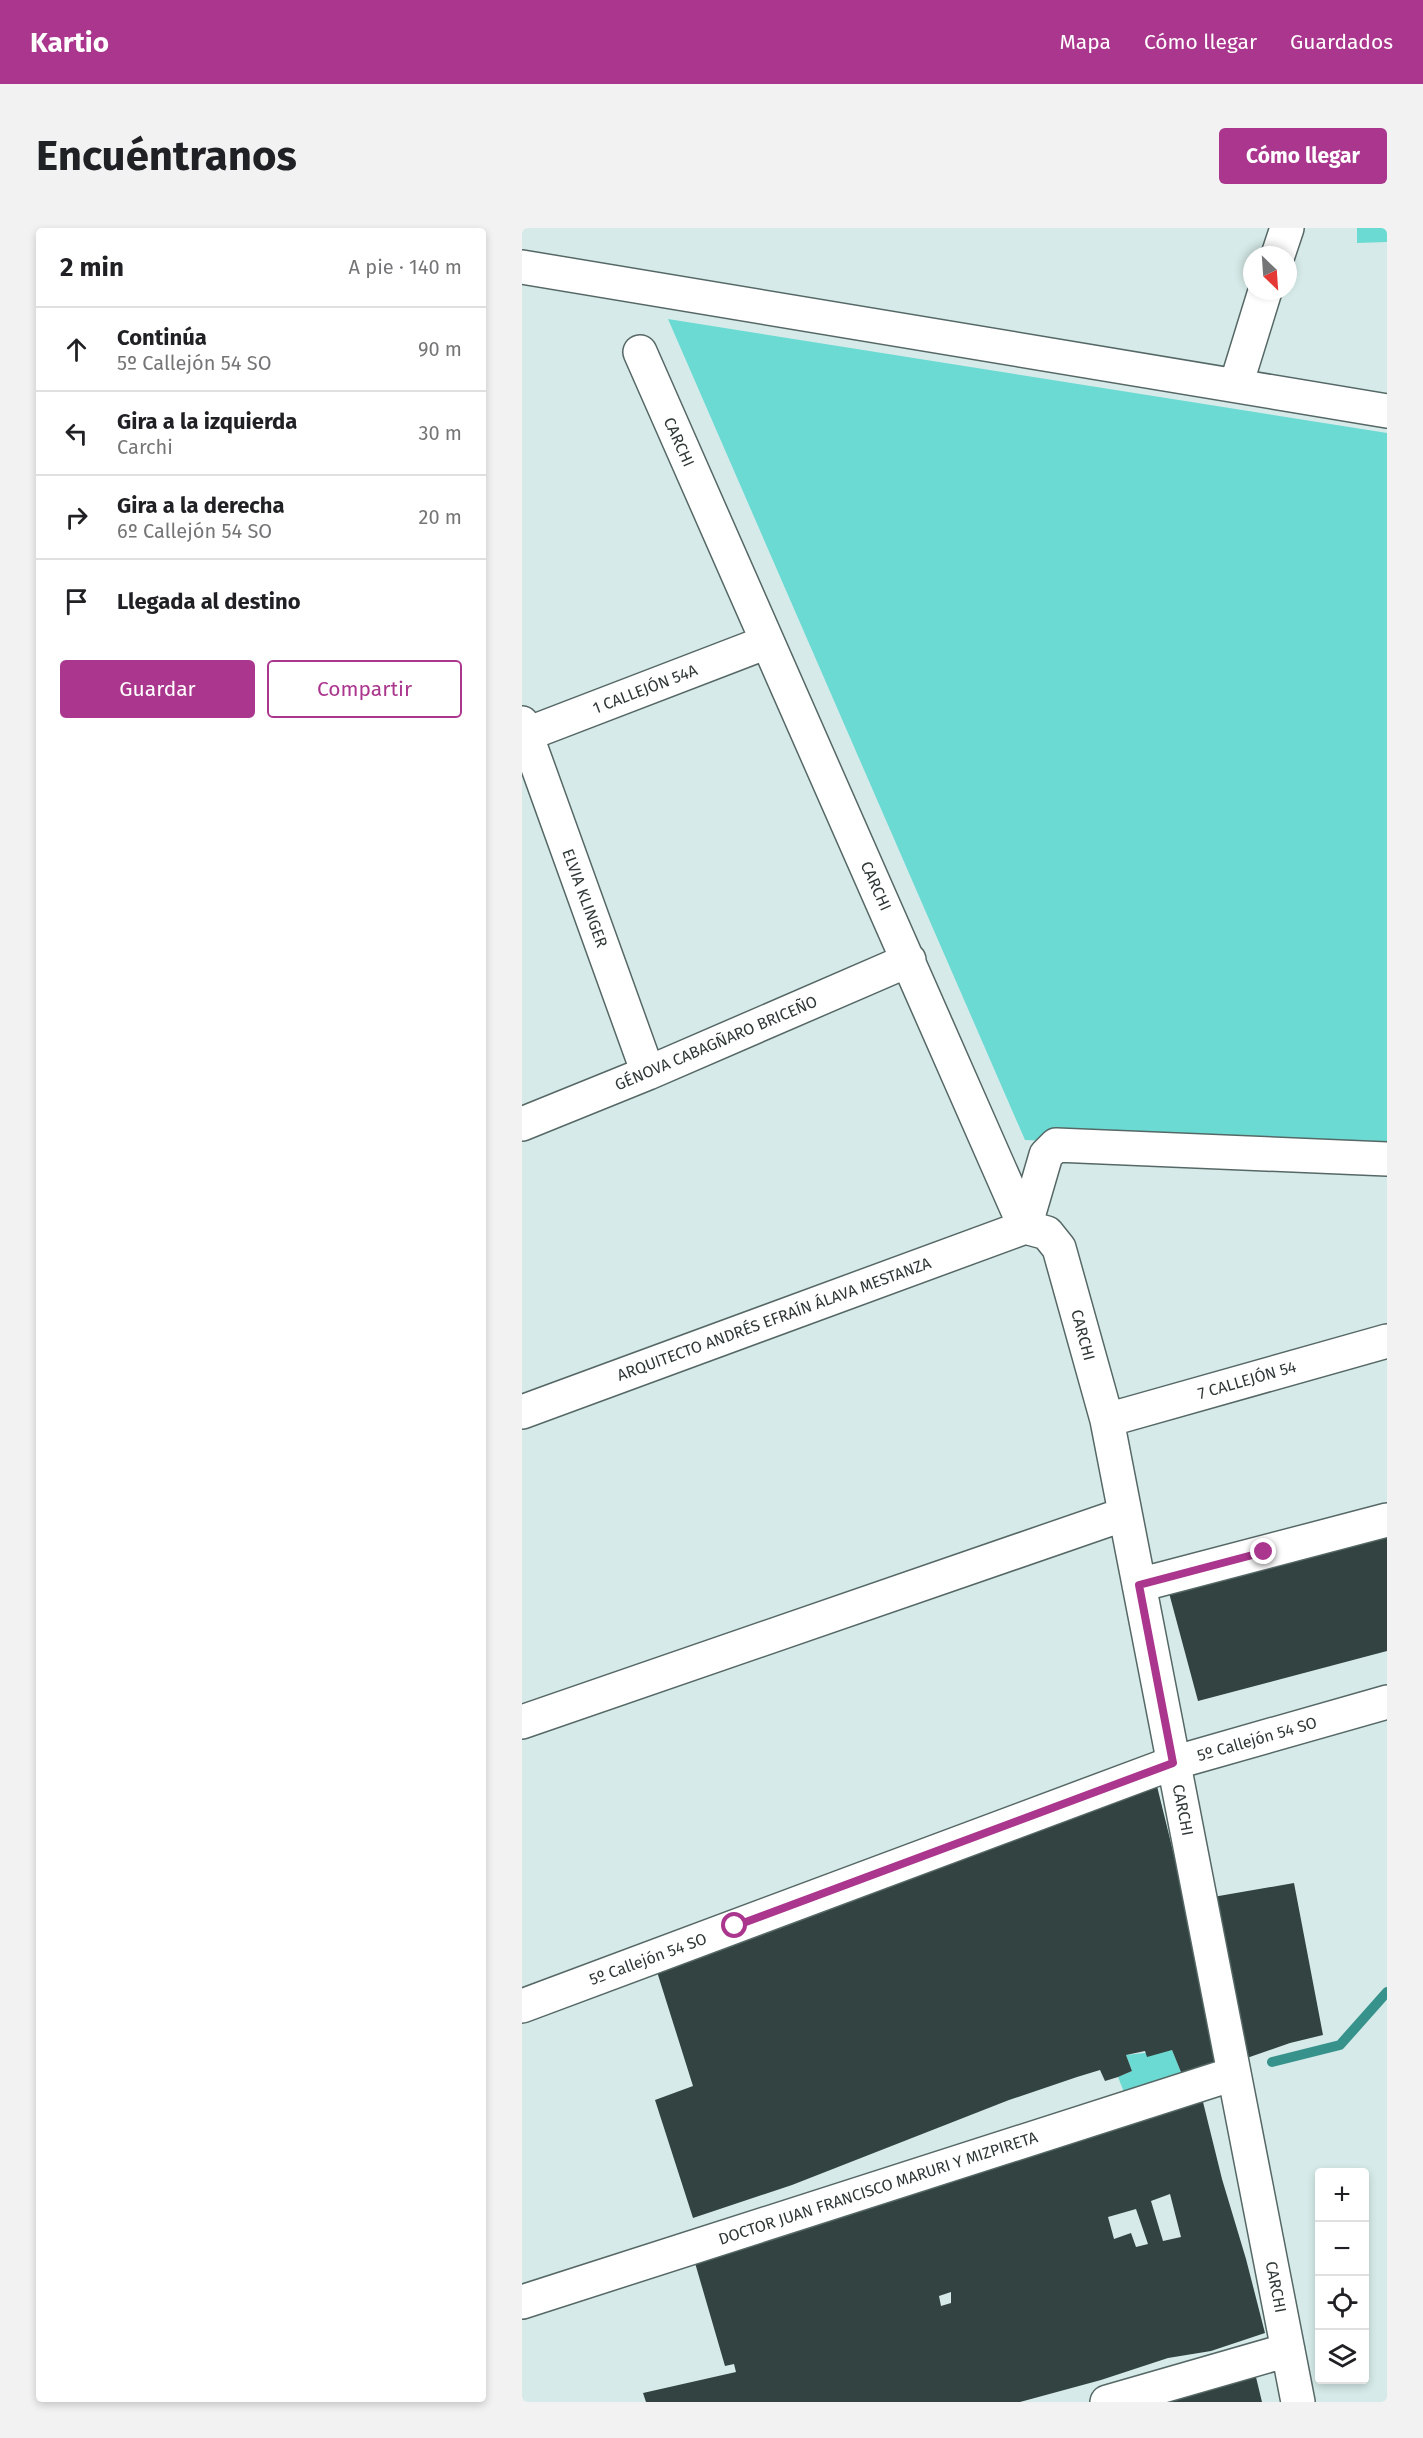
<!DOCTYPE html>
<html lang="es">
<head>
<meta charset="utf-8">
<style>
  :root { --surface:#fff; --page:#f2f2f2; --text:#202124; --muted:#757577; --line:#e0e0e0; --accent:#ab368e }
  body { margin:0; font-family:"Fira Sans",sans-serif; background:var(--page); color:var(--text) }
  .controls { position:absolute; right:18px; bottom:18px; display:grid; overflow:hidden; border-radius:6px; box-shadow:0 3px 9px #0003 }
  .controls button { width:54px; height:54px; display:grid; place-items:center; padding:0; border:0; border-bottom:2px solid var(--line); background:var(--surface); color:var(--text); font:30px sans-serif }
  .compass { position:absolute; left:721px; top:18px; width:54px; height:54px; border-radius:50%; background:var(--surface); box-shadow:0 3px 9px #0003; rotate:155deg }
  .stop { position:absolute; width:18px; height:18px; margin:-14px; border:4px solid #ab368e; border-radius:50%; background:#fff }
  .stop.end { background:#ab368e; border-color:#fff; box-shadow:0 2px 6px #0008 }
  .list { margin:0; padding:0; list-style:none }
  h2 { display:flex; justify-content:space-between; align-items:center; height:78px; margin:0; padding:0 24px; font-size:26px }
  h2 small { font-size:20px; font-weight:400; color:var(--muted) }
  .list li { display:grid; grid-template-columns:39px 1fr auto; gap:18px; align-items:center; box-sizing:border-box; height:84px; padding:0 24px; border-top:2px solid var(--line) }
  .list b { display:block; font-size:22px; white-space:nowrap }
  .list p { margin:0; font-size:20px; white-space:nowrap; color:var(--muted) }
  .list em { font-size:20px; font-style:normal; color:var(--muted) }
  .actions { display:flex; gap:12px; padding:18px 24px }
  .actions a { flex:1; padding:14px 0; border:2px solid var(--accent); border-radius:6px; text-align:center; font-size:21px; color:var(--accent) }
  .actions .main { background:var(--accent); color:#fff }
  .icon { flex:none; width:33px; height:33px; fill:none; stroke:currentColor; stroke-width:2; stroke-linecap:round; stroke-linejoin:round }
  .map { position:relative; flex:none; width:865px; height:2174px; overflow:hidden; border-radius:6px }
  header { display:flex; align-items:center; gap:36px; box-sizing:border-box; height:84px; padding:0 30px; background:var(--accent); color:#fff }
  header strong { font-size:28px }
  nav { display:flex; gap:33px; margin-inline-start:auto; font-size:21px }
  .intro { display:flex; align-items:center; justify-content:space-between; box-sizing:border-box; height:144px; padding:0 36px }
  h1 { margin:0; font-size:42px }
  .button { padding:15px 27px; border-radius:6px; background:var(--accent); color:#fff; font-size:21px; font-weight:700 }
  main { display:flex; gap:36px; padding:0 36px }
  aside { flex:1; background:var(--surface); border-radius:6px; box-shadow:0 3px 9px #0003 }
  .map>svg:first-child { display:block }
</style>
</head>
<body>
<header>
<strong>Kartio</strong>
<nav><a>Mapa</a><a>Cómo llegar</a><a>Guardados</a></nav>
</header>
<div class="intro"><h1>Encuéntranos</h1><a class="button">Cómo llegar</a></div>
<main>
<aside>
<h2>2 min<small>A pie · 140 m</small></h2>
<ul class="list">
<li><svg class="icon" aria-label="ahead" viewBox="0 0 24 24"><path d="M12 20V5M6 11l6-6 6 6"/></svg><div><b>Continúa</b><p>5º Callejón 54 SO</p></div><em>90 m</em></li>
<li><svg class="icon" aria-label="left" viewBox="0 0 24 24"><path d="M17 20v-9H6M10 6l-5 5 5 5"/></svg><div><b>Gira a la izquierda</b><p>Carchi</p></div><em>30 m</em></li>
<li><svg class="icon" aria-label="right" viewBox="0 0 24 24"><path d="M7 20v-9h11M14 6l5 5-5 5"/></svg><div><b>Gira a la derecha</b><p>6º Callejón 54 SO</p></div><em>20 m</em></li>
<li><svg class="icon" aria-label="arrive" viewBox="0 0 24 24"><path d="M6 21V4h12l-3 4 3 4H6"/></svg><div><b>Llegada al destino</b></div></li>
</ul>
<div class="actions"><a class="main">Guardar</a><a>Compartir</a></div>
</aside>
<div class="map">
<svg width="865" height="2174" viewBox="0 0 865 2174">
  <rect width="100%" height="100%" fill="#d6ebe9"/>
  <!-- green -->
  <path fill="#6adad3" d="M 835,0 L 865,0 L 865,14 L 835,15 Z
    M 146,91 L 865,205 L 865,927 L 503,912 Z
    M 650,1822 L 661,1849 L 604,1869 L 596,1849 L 610,1843 L 604,1827 Z"/>
  <g fill="none" stroke-linecap="round" stroke-linejoin="round">
    <!-- stream -->
    <path stroke="#38928c" stroke-width="10" d="M 750,1834 L 818,1817 L 865,1764"/>
  </g>
  <!-- building -->
  <path fill="#324341" fill-rule="evenodd" d="M 865,1292 L 865,1423 L 676,1473 L 643,1350 Z
    M 632,1546 L 667,1688 L 695,1837 L 661,1849 L 650,1822 L 625,1829 L 623,1823 L 604,1827 L 610,1843 L 596,1849 L 583,1853 L 578,1842 L 555,1849 L 487,1872 L 270,1957 L 171,1990 L 133,1872 L 171,1858 L 131,1731 Z
    M 772,1655 L 801,1807 L 768,1815 L 722,1831 L 703,1733 L 702,1705 L 691,1669 Z
    M 681,1874 L 700,1951 L 724,2031 L 743,2105 L 689,2123 L 646,2130 L 579,2152 L 498,2174 L 124,2174 L 121,2165 L 214,2144 L 212,2136 L 203,2138 L 171,2028 L 385,1961 L 466,1942 L 538,1915 L 563,1911 L 623,1889 ZM 648,1966 L 659,2009 L 641,2013 L 629,1973 ZM 614,1981 L 626,2016 L 614,2019 L 609,2005 L 592,2011 L 586,1989 ZM 429,2064 L 429,2075 L 419,2078 L 417,2068 Z
    M 733,2145 L 740,2174 L 626,2174 Z"/>
  <g fill="none" stroke-linecap="round" stroke-linejoin="round">
    <!-- minor casing -->
    <g stroke="#566866" stroke-width="36">
      <path id="minor" d="M 756,27 L 765,0
        M 0,39 L 865,183
        M 118,124 L 503,999
        M 714,157 L 743,63
        M 0,495 L 126,845
        M 0,508 L 245,414
        M 0,896 L 126,845 L 387,732
        M 503,999 L 525,1005 L 537,1020 L 585,1192 L 776,2174
        M 503,999 L 524,927 L 534,917 L 865,931
        M 0,1184 L 503,999
        M 585,1192 L 865,1113
        M 617,1357 L 865,1292
        M 0,1494 L 603,1286
        M 0,1778 L 651,1535 L 865,1474
        M 0,2074 L 711,1846
        M 585,2174 L 766,2122"/>
    </g>
    <!-- minor -->
    <use href="#minor" stroke="#fff" stroke-width="33"/>
  </g>
  <g fill="none" stroke-linecap="round" stroke-linejoin="round">
    <!-- route -->
    <path stroke="#ab368e" stroke-width="8" d="M 213,1698 L 651,1535 L 617,1357 L 742,1324"/>
  </g>
  <g text-anchor="middle" dominant-baseline="central" stroke-width="6" stroke-linejoin="round" paint-order="stroke">
    <!-- street labels -->
    <g font-size="16" fill="#303837" stroke="#fff">
      <text transform="translate(157 214) rotate(66)">CARCHI</text>
      <text transform="translate(123 461) rotate(-21)">1 CALLEJÓN 54A</text>
      <text transform="translate(354 658) rotate(66)">CARCHI</text>
      <text transform="translate(63 670) rotate(70)">ELVIA KLINGER</text>
      <text transform="translate(194 815) rotate(-23)">GÉNOVA CABAGÑARO BRICEÑO</text>
      <text transform="translate(252 1091) rotate(-20)">ARQUITECTO ANDRÉS EFRAÍN ÁLAVA MESTANZA</text>
      <text transform="translate(561 1107) rotate(75)">CARCHI</text>
      <text transform="translate(725 1152) rotate(-16)">7 CALLEJÓN 54</text>
      <text transform="translate(735 1511) rotate(-16)">5º Callejón 54 SO</text>
      <text transform="translate(661 1582) rotate(79)">CARCHI</text>
      <text transform="translate(126 1731) rotate(-20)">5º Callejón 54 SO</text>
      <text transform="translate(356 1960) rotate(-18)">DOCTOR JUAN FRANCISCO MARURI Y MIZPIRETA</text>
      <text transform="translate(754 2059) rotate(79)">CARCHI</text>
    </g>
  </g>
</svg>
<div class="controls">
<button>+</button>
<button>−</button>
<button><svg class="icon" aria-label="locate" viewBox="0 0 24 24"><circle cx="12" cy="12" r="6"/><path d="M12 2v4M12 18v4M2 12h4M18 12h4"/></svg></button>
<button><svg class="icon" aria-label="layers" viewBox="0 0 24 24"><path d="M12 4l9 5-9 5-9-5zM3 14l9 5 9-5"/></svg></button>
</div>
<svg class="compass" viewBox="-18 -18 36 36"><path d="M0-13l5 13h-10z" fill="#e53935"/><path d="M0 13l5-13h-10z" fill="#757577"/></svg>
<div class="stop" style="left:213px;top:1698px"></div>
<div class="stop end" style="left:742px;top:1324px"></div>
</div>
</main>
</body>
</html>
